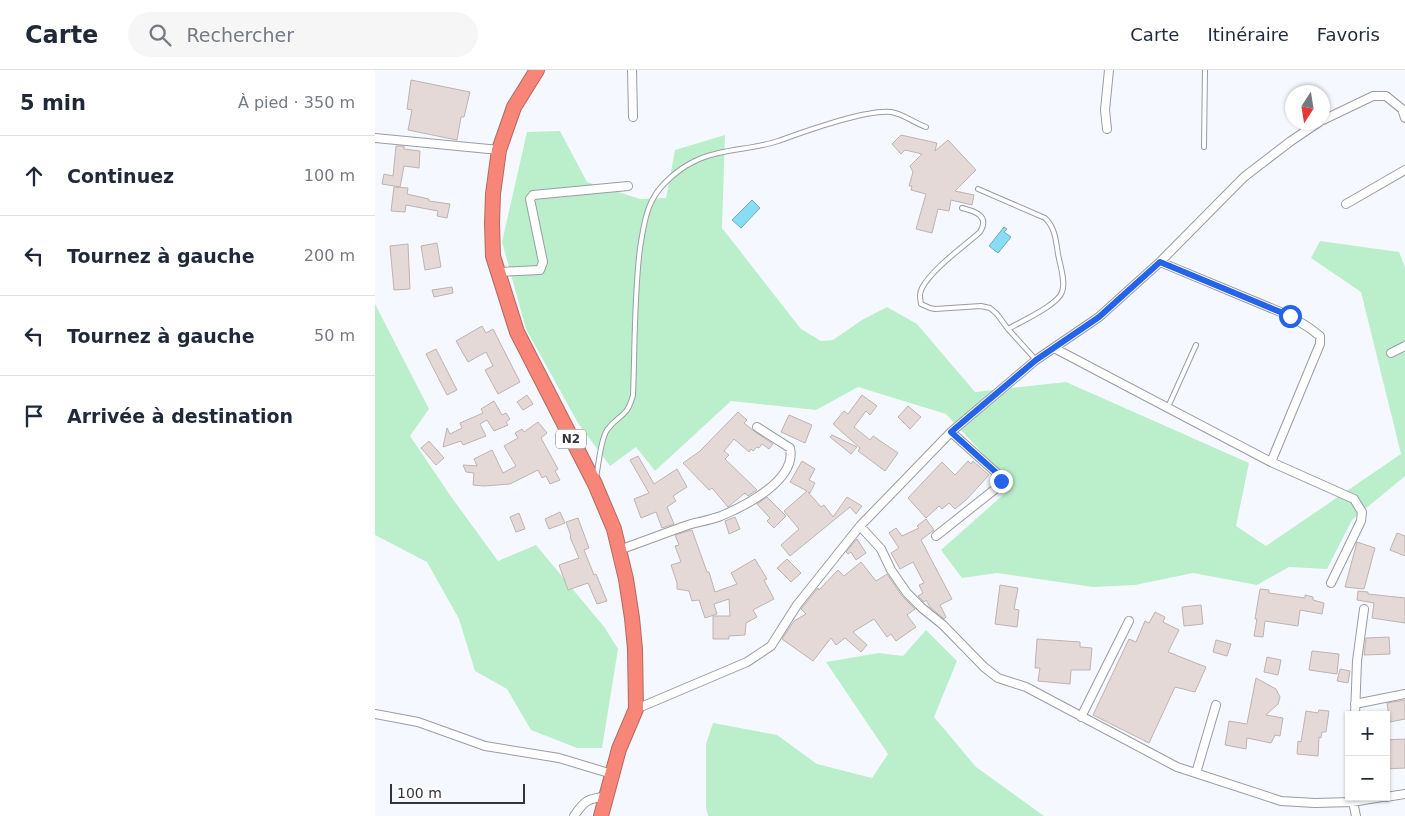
<!DOCTYPE html>
<html lang="fr">
<head>
<meta charset="utf-8">
<style>
  :root { --surface:#fff; --page:#f6f6f7; --text:#1f2937; --muted:#747a83; --line:#e0e1e3 }
  body { margin:0; font-family:"DejaVu Sans",sans-serif; background:var(--page); color:var(--text) }
  .controls { position:absolute; right:15px; bottom:15px; display:grid; overflow:hidden; border-radius:0px; box-shadow:0 1px 4px #0004 }
  .controls button { width:45px; height:45px; display:grid; place-items:center; padding:0; border:0; border-bottom:1px solid var(--line); background:var(--surface); color:var(--text); font:25px sans-serif }
  .compass { position:absolute; left:910px; top:15px; width:45px; height:45px; border-radius:50%; background:var(--surface); box-shadow:0 1px 4px #0004; rotate:192deg }
  .scale { position:absolute; left:15px; bottom:12px; width:135px; box-sizing:border-box; padding-left:5px; border:2px solid #333438; border-top:0; font-size:14px; line-height:18px; white-space:nowrap; color:#333438; -webkit-text-stroke:4px #fff; paint-order:stroke }
  .stop { position:absolute; width:15px; height:15px; margin:-11px; border:4px solid #2563eb; border-radius:50%; background:#fff }
  .stop.end { background:#2563eb; border-color:#fff; box-shadow:0 1px 5px #0008 }
  .list { margin:0; padding:0; list-style:none }
  h2 { display:flex; justify-content:space-between; align-items:center; height:65px; margin:0; padding:0 20px; font-size:21px }
  h2 small { font-size:16px; font-weight:400; color:var(--muted) }
  .list li { display:grid; grid-template-columns:32px 1fr auto; gap:15px; align-items:center; box-sizing:border-box; height:80px; padding:0 20px; border-top:1px solid var(--line) }
  .list b { display:block; font-size:19px; white-space:nowrap }
  .list em { font-size:16px; font-style:normal; color:var(--muted) }
  .icon { flex:none; width:28px; height:28px; fill:none; stroke:currentColor; stroke-width:2; stroke-linecap:round; stroke-linejoin:round }
  .map { position:relative; flex:none; width:1030px; height:746px; overflow:hidden }
  header { display:flex; align-items:center; gap:30px; box-sizing:border-box; height:70px; padding:0 25px; background:var(--surface); border-bottom:1px solid var(--line) }
  header strong { font-size:24px }
  nav { display:flex; gap:28px; margin-inline-start:auto; font-size:18px }
  .search { width:350px; height:45px; background:var(--page); display:flex; align-items:center; gap:12px; box-sizing:border-box; padding:0 18px; border-radius:28px; color:var(--muted); font-size:19px }
  main { display:flex }
  aside { flex:1; background:var(--surface) }
  .map>svg:first-child { display:block }
</style>
</head>
<body>
<header>
<strong>Carte</strong>
<div class="search"><svg class="icon" aria-label="search" viewBox="0 0 24 24"><circle cx="10" cy="10" r="6"/><path d="M15 15l6 6"/></svg>Rechercher</div>
<nav><a>Carte</a><a>Itinéraire</a><a>Favoris</a></nav>
</header>
<main>
<aside>
<h2>5 min<small>À pied · 350 m</small></h2>
<ul class="list">
<li><svg class="icon" aria-label="ahead" viewBox="0 0 24 24"><path d="M12 20V5M6 11l6-6 6 6"/></svg><div><b>Continuez</b></div><em>100 m</em></li>
<li><svg class="icon" aria-label="left" viewBox="0 0 24 24"><path d="M17 20v-9H6M10 6l-5 5 5 5"/></svg><div><b>Tournez à gauche</b></div><em>200 m</em></li>
<li><svg class="icon" aria-label="left" viewBox="0 0 24 24"><path d="M17 20v-9H6M10 6l-5 5 5 5"/></svg><div><b>Tournez à gauche</b></div><em>50 m</em></li>
<li><svg class="icon" aria-label="arrive" viewBox="0 0 24 24"><path d="M6 21V4h12l-3 4 3 4H6"/></svg><div><b>Arrivée à destination</b></div></li>
</ul>
</aside>
<div class="map">
<svg width="1030" height="746" viewBox="0 0 1030 746">
  <rect width="100%" height="100%" fill="#f6f8ff"/>
  <!-- green -->
  <path fill="#bbefcc" d="M 185,61 L 212,112 L 265,129 L 291,128 L 300,80 L 350,65 L 347,158 L 426,259 L 446,271 L 458,270 L 487,250 L 512,237 L 542,254 L 600,322 L 691,312 L 874,393 L 861,456 L 891,476 L 1026,384 L 986,222 L 936,188 L 945,171 L 1024,182 L 1030,197 L 1030,406 L 977,450 L 952,499 L 914,497 L 882,515 L 818,503 L 760,515 L 718,517 L 622,503 L 587,508 L 566,480 L 638,416 L 571,344 L 483,317 L 441,340 L 356,331 L 280,401 L 261,377 L 235,396 L 203,353 L 151,259 L 127,172 L 152,62 Z
    M 0,234 L 54,339 L 35,366 L 77,428 L 123,491 L 161,475 L 230,558 L 243,579 L 227,678 L 202,678 L 156,660 L 132,619 L 100,601 L 84,549 L 52,492 L 0,465 Z
    M 551,560 L 582,591 L 559,647 L 601,697 L 669,746 L 333,746 L 331,738 L 331,674 L 338,653 L 402,665 L 442,694 L 497,708 L 513,684 L 451,592 L 504,583 L 528,586 Z"/>
  <!-- water -->
  <path fill="#88dcf6" stroke="#6eaabd" d="M 377,130 L 385,138 L 366,158 L 357,150 Z
    M 629,157 L 632,159 L 629,162 L 636,167 L 623,183 L 614,176 Z"/>
  <!-- building -->
  <path fill="#e4d9d6" stroke="#beb3b0" d="M 36,10 L 95,22 L 89,47 L 86,47 L 82,70 L 33,60 L 37,40 L 32,39 Z
    M 526,65 L 562,73 L 560,81 L 573,70 L 601,100 L 580,121 L 599,125 L 597,135 L 576,130 L 574,141 L 563,139 L 557,163 L 541,159 L 551,124 L 536,120 L 537,116 L 534,116 L 538,102 L 535,96 L 547,84 L 530,80 L 526,84 L 517,74 Z
    M 21,76 L 29,76 L 29,79 L 45,81 L 44,98 L 29,96 L 25,117 L 7,114 L 9,104 L 18,106 Z
    M 19,117 L 33,118 L 32,124 L 54,129 L 54,131 L 75,134 L 72,148 L 62,146 L 63,141 L 31,135 L 30,142 L 16,141 Z
    M 62,173 L 66,197 L 50,200 L 46,176 Z
    M 33,174 L 35,219 L 19,220 L 15,176 Z
    M 77,217 L 78,223 L 59,227 L 57,220 Z
    M 107,256 L 111,263 L 118,259 L 145,312 L 123,324 L 110,300 L 118,296 L 111,282 L 93,292 L 81,271 Z
    M 61,279 L 82,320 L 72,325 L 51,284 Z
    M 152,325 L 158,334 L 148,340 L 142,332 Z
    M 487,325 L 502,336 L 495,345 L 491,341 L 479,357 L 495,370 L 498,366 L 523,383 L 510,401 L 483,381 L 485,378 L 458,354 L 469,341 L 473,344 Z
    M 119,331 L 127,345 L 131,343 L 135,349 L 131,352 L 133,355 L 119,361 L 112,350 L 105,354 L 111,366 L 88,375 L 86,371 L 68,377 L 72,358 L 75,364 L 87,358 L 85,353 L 108,343 L 106,339 Z
    M 533,336 L 546,347 L 535,359 L 523,347 Z
    M 363,342 L 372,350 L 369,353 L 379,361 L 398,374 L 394,379 L 387,374 L 384,378 L 382,377 L 378,381 L 376,379 L 374,382 L 359,369 L 349,381 L 354,385 L 350,389 L 382,420 L 373,426 L 370,423 L 353,437 L 337,418 L 334,420 L 308,393 L 325,381 Z
    M 414,345 L 437,355 L 430,373 L 406,362 Z
    M 163,352 L 172,363 L 166,368 L 183,399 L 180,401 L 185,410 L 175,414 L 171,406 L 167,408 L 163,400 L 135,414 L 109,416 L 98,415 L 99,403 L 91,402 L 88,395 L 102,396 L 99,389 L 117,380 L 128,403 L 141,396 L 129,376 L 143,368 L 140,363 L 147,359 L 149,362 Z
    M 457,365 L 482,377 L 476,384 L 455,367 Z
    M 54,371 L 69,388 L 61,395 L 46,378 Z
    M 263,386 L 279,414 L 302,399 L 312,417 L 298,426 L 301,431 L 292,437 L 299,454 L 287,458 L 281,442 L 266,448 L 259,429 L 274,423 L 255,390 Z
    M 427,391 L 440,399 L 434,410 L 440,413 L 435,423 L 433,422 L 446,437 L 449,435 L 458,447 L 472,427 L 487,436 L 481,444 L 475,437 L 415,486 L 406,475 L 424,459 L 409,441 L 432,421 L 415,412 Z
    M 593,391 L 596,394 L 598,391 L 614,405 L 592,429 L 580,439 L 574,433 L 567,439 L 564,436 L 551,448 L 533,428 L 567,392 L 580,405 Z
    M 392,427 L 411,446 L 399,458 L 392,451 L 395,448 L 382,434 Z
    M 185,442 L 190,453 L 174,459 L 170,449 Z
    M 144,443 L 150,459 L 141,462 L 135,447 Z
    M 360,447 L 365,459 L 354,464 L 350,451 Z
    M 203,448 L 214,478 L 209,480 L 219,505 L 221,504 L 232,531 L 222,534 L 213,513 L 193,520 L 184,495 L 204,488 L 195,467 L 196,466 L 191,452 Z
    M 551,449 L 559,460 L 546,470 L 577,529 L 565,535 L 571,547 L 569,549 L 555,537 L 551,530 L 549,532 L 543,526 L 548,523 L 544,515 L 549,513 L 538,492 L 525,499 L 516,483 L 524,478 L 514,463 L 521,458 L 527,466 L 544,458 L 542,456 Z
    M 317,460 L 332,502 L 334,502 L 340,522 L 362,514 L 356,503 L 380,489 L 392,509 L 389,510 L 399,529 L 378,540 L 382,547 L 371,553 L 370,565 L 354,566 L 354,569 L 338,569 L 338,546 L 355,546 L 354,529 L 339,534 L 342,544 L 330,548 L 324,530 L 317,531 L 314,521 L 302,519 L 302,513 L 296,495 L 306,492 L 300,476 L 304,475 L 300,465 Z
    M 1022,463 L 1030,466 L 1030,486 L 1015,480 Z
    M 482,469 L 491,483 L 481,490 L 476,482 L 473,484 L 471,482 Z
    M 982,472 L 1000,478 L 989,519 L 970,517 Z
    M 412,489 L 426,503 L 416,512 L 402,498 Z
    M 486,492 L 501,511 L 512,504 L 527,526 L 540,539 L 532,545 L 541,557 L 521,571 L 516,564 L 512,567 L 499,549 L 478,562 L 492,575 L 486,582 L 470,568 L 461,575 L 456,568 L 438,591 L 407,569 L 419,551 L 431,544 L 426,539 L 443,518 L 444,520 L 463,500 L 469,506 Z
    M 625,515 L 643,518 L 639,539 L 644,540 L 642,557 L 620,554 Z
    M 885,519 L 894,520 L 894,523 L 930,528 L 930,525 L 938,527 L 938,530 L 949,533 L 947,544 L 925,540 L 923,556 L 890,551 L 888,567 L 879,566 L 882,549 L 880,549 Z
    M 983,521 L 993,522 L 993,524 L 1030,528 L 1030,553 L 997,548 L 999,533 L 982,530 Z
    M 826,535 L 828,554 L 809,556 L 807,537 Z
    M 780,542 L 790,547 L 788,552 L 804,560 L 793,582 L 831,597 L 820,622 L 800,617 L 774,673 L 718,645 L 754,569 L 761,572 L 770,551 L 774,553 Z
    M 1014,567 L 1015,584 L 989,585 L 991,568 Z
    M 662,569 L 705,572 L 705,577 L 717,578 L 715,600 L 696,600 L 695,614 L 663,611 L 665,598 L 660,598 Z
    M 841,570 L 856,574 L 852,586 L 838,582 Z
    M 937,581 L 964,584 L 962,604 L 934,600 Z
    M 892,587 L 906,590 L 903,605 L 889,602 Z
    M 965,599 L 975,601 L 973,613 L 962,611 Z
    M 881,608 L 901,619 L 905,627 L 903,634 L 891,645 L 908,648 L 905,666 L 900,665 L 896,673 L 872,668 L 871,679 L 850,675 L 854,651 L 872,654 Z
    M 1030,630 L 1030,649 L 1015,652 L 1012,633 Z
    M 944,640 L 954,641 L 951,662 L 947,662 L 946,668 L 944,667 L 943,686 L 922,684 L 923,671 L 926,672 L 931,641 L 943,643 Z
    M 1030,669 L 1030,698 L 1011,699 L 1011,670 Z"/>
  <g fill="none" stroke-linecap="round" stroke-linejoin="round">
    <!-- lane casing -->
    <g stroke="#9a9ca5" stroke-width="6">
      <path id="lane" d="M 829,77 L 830,0
        M 603,119 L 670,148 C 680,157 681,171 683,184 C 685,195 691,212 687,222 C 683,235 645,252 633,259
        M 587,138 C 600,141 615,146 605,162 C 588,177 557,199 547,218 C 544,224 545,228 546,234 L 555,238 L 560,239 L 606,236 L 615,238 L 622,244 L 633,259 L 661,290
        M 793,337 L 821,275
        M 221,407 C 224,394 225,371 232,360 C 243,344 252,349 258,325 C 260,276 259,226 265,178 C 268,161 270,142 279,127 C 287,113 304,99 318,92 C 342,79 377,80 403,71 C 429,62 491,39 516,42 C 529,44 539,53 551,57"/>
    </g>
    <!-- street casing -->
    <g stroke="#9a9ca5" stroke-width="10">
      <path id="street" d="M 257,0 L 258,47
        M 948,50 L 998,26 L 1011,26 L 1027,39 L 1030,48
        M 732,59 L 730,40 L 734,0
        M 0,68 L 124,80
        M 971,134 L 1030,100
        M 785,192 L 915,246 L 933,257 L 945,266 L 945,274 L 896,392
        M 123,202 L 165,200 L 168,192 L 155,129 L 158,125 L 253,116
        M 679,278 L 896,392 L 979,429 L 987,442 L 986,451 L 956,513
        M 1016,283 L 1030,276
        M 485,456 L 506,479 L 516,500 L 532,523 L 547,538 L 568,555 L 609,597 L 623,608 L 651,617 L 802,697 L 906,731 L 940,733 L 977,732 L 1007,727
        M 561,466 L 624,416 L 626,411 L 625,406 L 576,362
        M 244,480 C 267,472 290,463 313,455 C 324,452 335,450 346,446 C 370,436 422,410 415,378 L 382,357
        M 980,634 L 1030,624
        M 261,639 L 372,592 L 396,576 L 422,535 L 485,456 L 576,362 L 661,290 L 724,247 L 785,192 L 869,107 L 916,71 L 944,52
        M 0,644 L 43,652 L 110,676 L 184,688 L 237,704
        M 980,645 L 982,591 L 989,539
        M 706,647 L 754,551
        M 821,703 L 841,635
        M 977,727 L 981,746
        M 1011,727 L 1030,724
        M 199,746 C 209,731 213,728 231,727"/>
    </g>
    <!-- highway casing -->
    <g stroke="#b36962" stroke-width="16">
      <path id="highway" d="M 162,0 L 139,37 L 124,80 L 118,124 L 117,153 L 118,186 L 142,262 L 220,414 L 239,459 L 251,509 L 257,548 L 260,579 L 261,639 L 244,679 L 226,746"/>
    </g>
    <!-- lane -->
    <use href="#lane" stroke="#fff" stroke-width="4"/>
    <!-- street -->
    <use href="#street" stroke="#fff" stroke-width="8"/>
    <!-- highway -->
    <use href="#highway" stroke="#f88678" stroke-width="14"/>
  </g>
  <g fill="none" stroke-linecap="round" stroke-linejoin="round">
    <!-- route -->
    <path stroke="#2563eb" stroke-width="6" d="M 626,411 L 625,406 L 576,362 L 661,290 L 724,247 L 785,192 L 915,246"/>
  </g>
  <g text-anchor="middle" dominant-baseline="central" stroke-width="4" stroke-linejoin="round" paint-order="stroke">
    <!-- shield labels -->
    <rect fill="#fff" stroke="#707174" stroke-width="1" x="181" y="359.5" width="30" height="19" rx="4"/>
    <g font-size="12" font-weight="bold" fill="#333438">
      <text x="196" y="369">N2</text>
    </g>
  </g>
</svg>
<div class="controls">
<button>+</button>
<button>−</button>
</div>
<svg class="compass" viewBox="-18 -18 36 36"><path d="M0-13l5 13h-10z" fill="#e53935"/><path d="M0 13l5-13h-10z" fill="#747a83"/></svg>
<div class="scale">100 m</div>
<div class="stop" style="left:915px;top:246px"></div>
<div class="stop end" style="left:626px;top:411px"></div>
</div>
</main>
</body>
</html>
